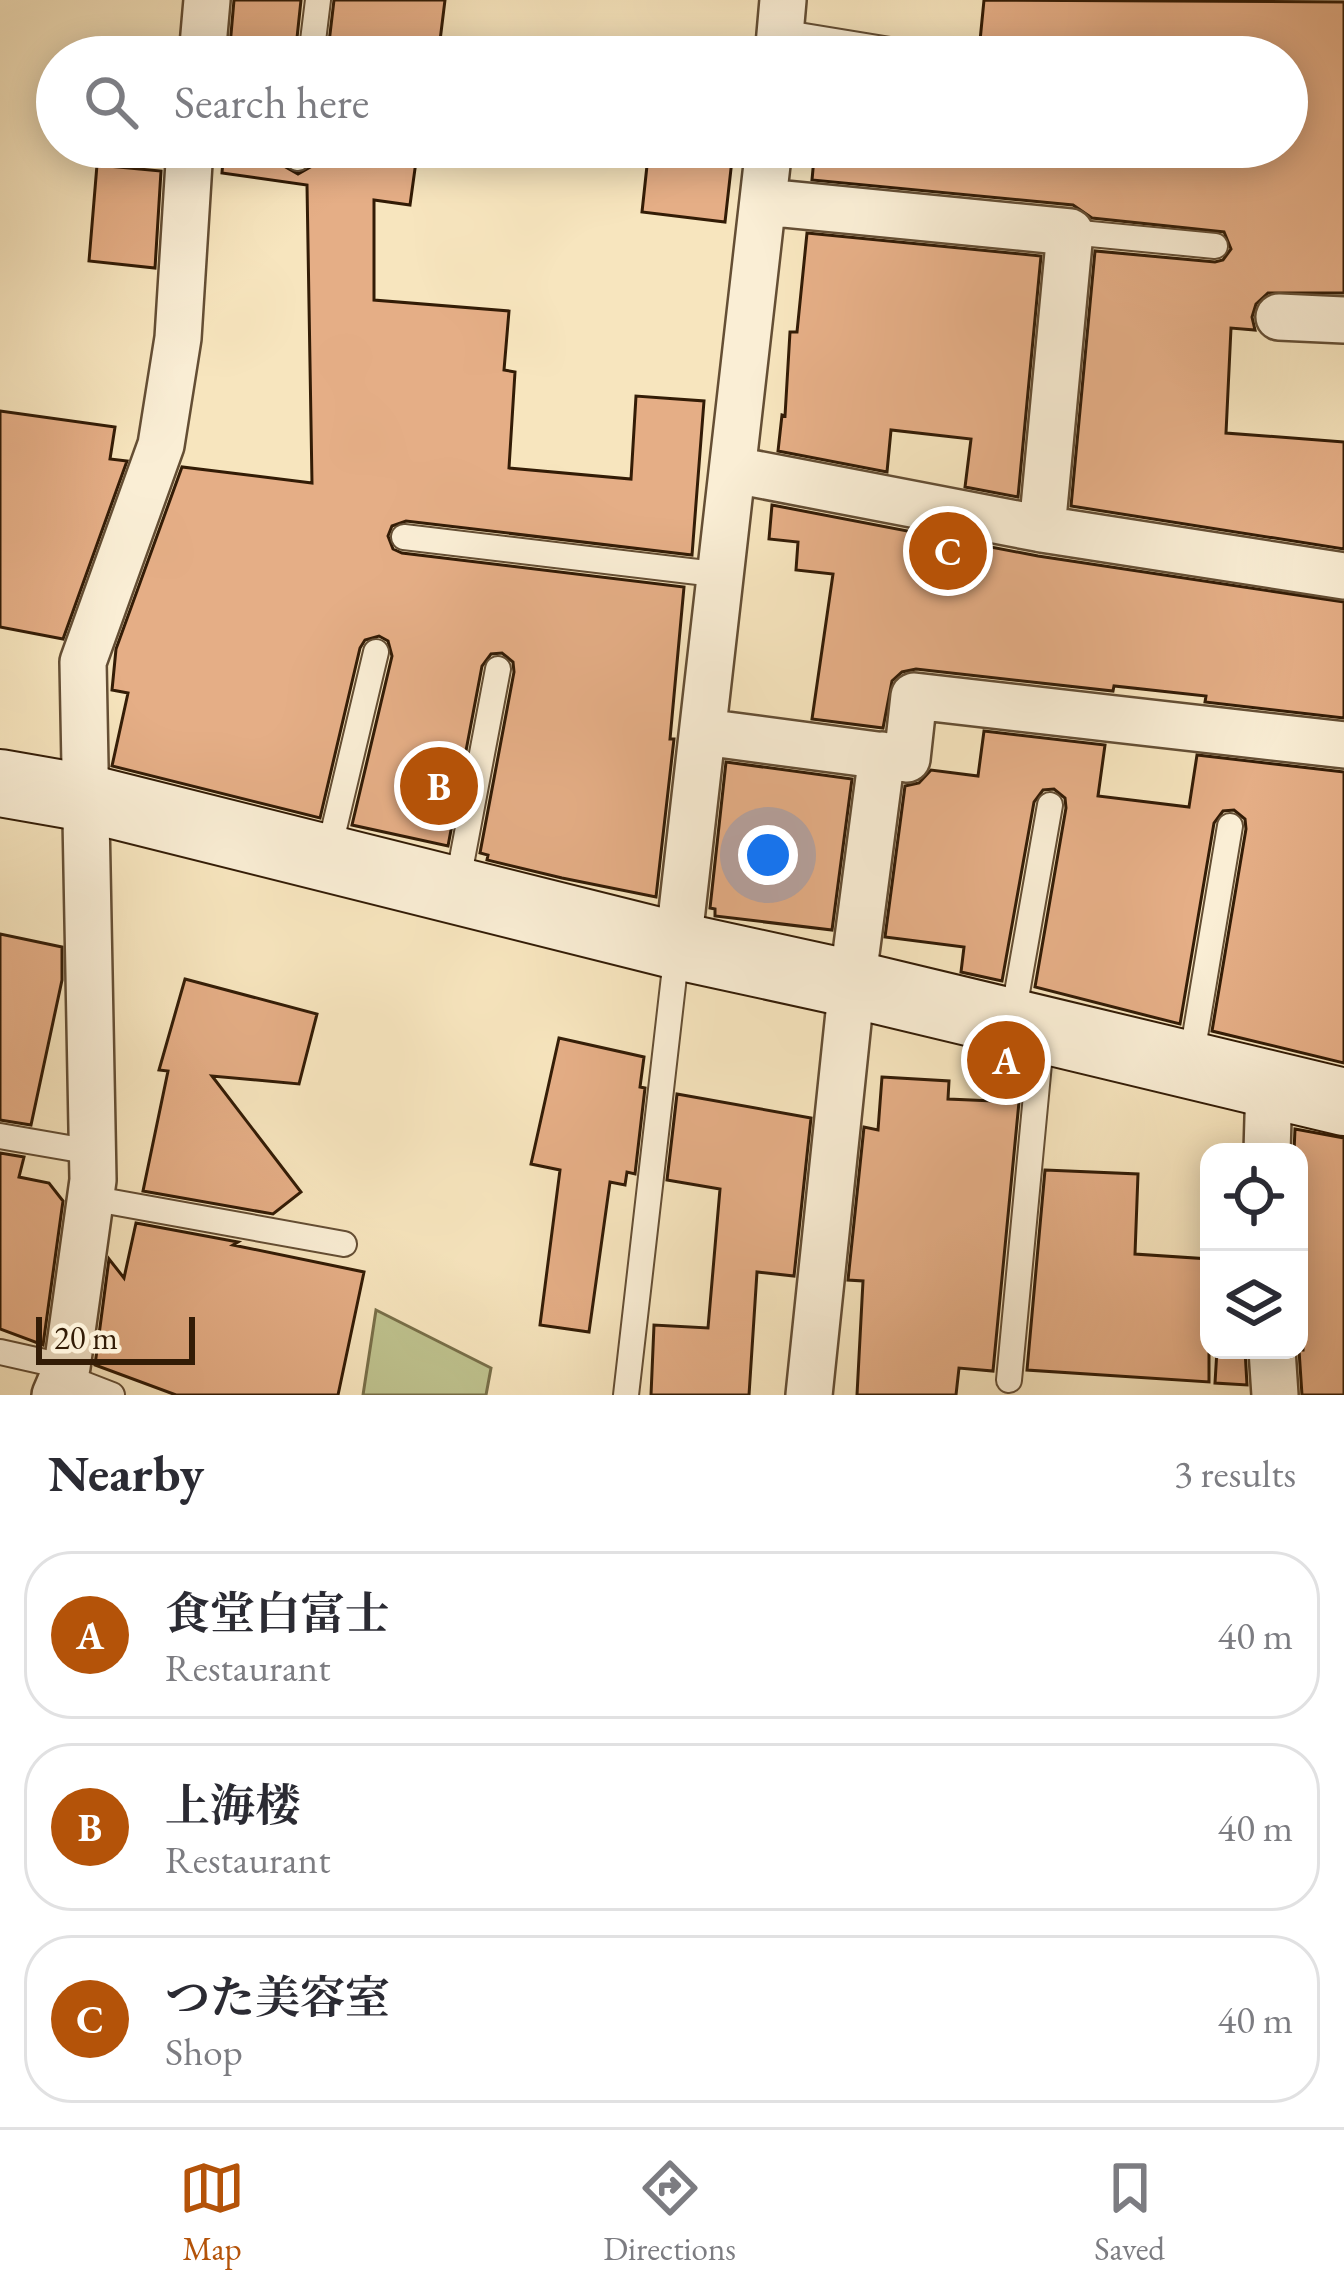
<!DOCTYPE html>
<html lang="en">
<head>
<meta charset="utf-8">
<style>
  :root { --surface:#fff; --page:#f2f2f3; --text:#2b2b33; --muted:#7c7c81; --line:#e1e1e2; --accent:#b45309 }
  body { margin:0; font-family:"EB Garamond","Noto Serif JP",serif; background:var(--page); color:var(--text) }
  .controls { position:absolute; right:36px; bottom:36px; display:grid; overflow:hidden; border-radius:24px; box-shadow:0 6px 30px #0003 }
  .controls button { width:108px; height:108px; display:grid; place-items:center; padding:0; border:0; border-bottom:3px solid var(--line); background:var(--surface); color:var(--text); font:60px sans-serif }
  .scale { position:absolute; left:36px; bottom:30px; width:159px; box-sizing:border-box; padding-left:12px; border:6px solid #331c06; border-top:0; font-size:33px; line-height:42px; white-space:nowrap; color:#331c06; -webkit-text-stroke:9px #faeed5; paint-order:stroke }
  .you { position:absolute; left:768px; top:855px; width:42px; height:42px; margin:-30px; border:9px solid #fff; border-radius:50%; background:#1a73e8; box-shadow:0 0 0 18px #1a73e833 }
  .badge { display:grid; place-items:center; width:78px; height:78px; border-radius:50%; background:var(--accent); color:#fff; font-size:39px; font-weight:700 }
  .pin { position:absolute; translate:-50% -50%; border:6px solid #fff; box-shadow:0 3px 12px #0006 }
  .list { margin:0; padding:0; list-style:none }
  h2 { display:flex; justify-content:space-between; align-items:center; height:156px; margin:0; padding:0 48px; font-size:51px }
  h2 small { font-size:39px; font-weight:400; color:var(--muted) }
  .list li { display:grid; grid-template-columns:78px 1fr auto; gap:36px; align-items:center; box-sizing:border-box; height:168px; margin:0 24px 24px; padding:0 24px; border:3px solid var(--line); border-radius:48px }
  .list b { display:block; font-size:45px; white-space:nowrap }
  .list p { margin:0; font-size:39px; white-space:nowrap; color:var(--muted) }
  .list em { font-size:39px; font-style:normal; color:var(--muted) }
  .icon { flex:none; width:66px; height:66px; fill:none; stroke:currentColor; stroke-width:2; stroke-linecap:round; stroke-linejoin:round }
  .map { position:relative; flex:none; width:1344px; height:1395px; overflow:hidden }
  .search { position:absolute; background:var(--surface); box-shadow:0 6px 30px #0003; left:36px; right:36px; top:36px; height:132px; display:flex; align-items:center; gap:30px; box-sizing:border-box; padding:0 42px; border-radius:66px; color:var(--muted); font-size:45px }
  .sheet { height:732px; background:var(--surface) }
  nav { display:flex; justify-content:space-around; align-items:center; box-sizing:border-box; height:168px; border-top:3px solid var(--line); background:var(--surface); font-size:33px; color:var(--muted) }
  nav a { display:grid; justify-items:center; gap:6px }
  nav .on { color:var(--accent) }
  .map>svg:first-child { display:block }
</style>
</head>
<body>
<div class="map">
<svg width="1344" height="1395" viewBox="0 0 1344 1395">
  <rect width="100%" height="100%" fill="#f7e5be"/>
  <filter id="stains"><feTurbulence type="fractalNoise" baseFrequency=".00167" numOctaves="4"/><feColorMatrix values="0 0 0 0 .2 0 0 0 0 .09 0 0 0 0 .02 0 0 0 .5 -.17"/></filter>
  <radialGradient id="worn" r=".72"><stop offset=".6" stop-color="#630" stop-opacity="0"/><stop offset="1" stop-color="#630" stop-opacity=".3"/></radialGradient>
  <!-- green -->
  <path fill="#bfc38f" stroke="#79704a" stroke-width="3" d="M 376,1310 L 491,1368 L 486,1395 L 363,1395 Z"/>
  <!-- building -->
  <path fill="#e5ae86" stroke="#331c06" stroke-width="3" d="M 234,0 L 301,0 L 295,57 L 229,57 Z
    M 334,0 L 445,0 L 438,57 L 368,57 L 328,51 Z
    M 984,0 L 1344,2 L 1344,293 L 1268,293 L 1256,304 L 1252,317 L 1255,330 L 1231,328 L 1226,433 L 1344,442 L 1344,549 L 1071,506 L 1095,251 L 1215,262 L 1223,260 L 1231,249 L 1224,232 L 1092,218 L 1073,205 L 812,180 L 815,147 L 900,147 L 966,156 L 967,147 L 1287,147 L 1287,57 L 1035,57 L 979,51 Z
    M 224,147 L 282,147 L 284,166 L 298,174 L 312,166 L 315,147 L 418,147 L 410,205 L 374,200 L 374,300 L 509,311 L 504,370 L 515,372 L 509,468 L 631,479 L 636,396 L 704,401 L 692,555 L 406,521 L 392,526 L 388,536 L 393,549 L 402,553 L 684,587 L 670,739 L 674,739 L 656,897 L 562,878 L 487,860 L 488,855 L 480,853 L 514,672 L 513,662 L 502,653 L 491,654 L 482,666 L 448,846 L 352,825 L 392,656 L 388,641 L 379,636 L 365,640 L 360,648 L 320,818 L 112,766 L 128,693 L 112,690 L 116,649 L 182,467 L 312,483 L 307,185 L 222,173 Z
    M 649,147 L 733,151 L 725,222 L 642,212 Z
    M 97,165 L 161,171 L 155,268 L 89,261 Z
    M 807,233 L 1041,256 L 1018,497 L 965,487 L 971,439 L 891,430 L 887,472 L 778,451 L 782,415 L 785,416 L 790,332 L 797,332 Z
    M 0,411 L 115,427 L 110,459 L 127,461 L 63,639 L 0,627 Z
    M 772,505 L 1038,556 L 1344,602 L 1344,718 L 1205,702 L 1206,696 L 1114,686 L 1113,691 L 916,669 L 902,672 L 892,681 L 883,728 L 812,719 L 833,574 L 796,570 L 798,542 L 769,539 Z
    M 984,731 L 1105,745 L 1098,796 L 1189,807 L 1197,755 L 1344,772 L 1344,1063 L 1212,1031 L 1246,829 L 1245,819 L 1234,810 L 1223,811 L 1214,823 L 1180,1024 L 1035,987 L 1066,808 L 1065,798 L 1054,789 L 1043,790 L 1034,802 L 1002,981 L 961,972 L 964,947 L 885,937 L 905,786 L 919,783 L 931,770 L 978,776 Z
    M 726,762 L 852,779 L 832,930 L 715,916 L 715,909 L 710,908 Z
    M 0,934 L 62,947 L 62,980 L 31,1125 L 0,1120 Z
    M 185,979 L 317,1014 L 299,1084 L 212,1076 L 301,1192 L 273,1214 L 143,1191 L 168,1071 L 159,1070 Z
    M 559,1038 L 644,1057 L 640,1087 L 645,1088 L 635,1174 L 627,1172 L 625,1185 L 610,1182 L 589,1332 L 540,1325 L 560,1170 L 531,1164 Z
    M 882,1077 L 949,1081 L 948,1099 L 1019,1102 L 993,1371 L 959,1368 L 956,1395 L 857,1395 L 863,1281 L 848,1280 L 864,1127 L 878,1130 Z
    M 677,1094 L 811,1118 L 794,1276 L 757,1272 L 749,1395 L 651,1395 L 654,1325 L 708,1328 L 720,1189 L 667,1180 Z
    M 1295,1129 L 1344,1138 L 1344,1395 L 1302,1395 L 1299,1350 L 1303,1350 L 1304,1258 L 1299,1258 L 1299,1152 L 1294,1152 Z
    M 0,1153 L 24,1157 L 19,1177 L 49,1183 L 63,1201 L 43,1345 L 0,1329 Z
    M 1045,1170 L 1138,1174 L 1135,1254 L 1209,1259 L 1209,1382 L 1027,1370 Z
    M 136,1223 L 238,1242 L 233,1245 L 364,1272 L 338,1395 L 176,1395 L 95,1365 L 109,1259 L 124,1278 Z
    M 1217,1350 L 1245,1350 L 1247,1385 L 1215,1383 Z"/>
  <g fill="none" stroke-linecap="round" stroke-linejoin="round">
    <!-- lane casing -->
    <g stroke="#644e34" stroke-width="28">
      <path id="lane" d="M 780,32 L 933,57
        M 311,57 L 318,0
        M 298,158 L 299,147
        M 1070,232 L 1215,246
        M 404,537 L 723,575
        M 328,854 L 376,652
        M 456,891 L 498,669
        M 1012,1021 L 1050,805
        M 1191,1060 L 1230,826
        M 0,1136 L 92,1152
        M 90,1198 L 344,1244
        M 0,1352 L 67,1367
        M 63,1376 L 112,1395
        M 1009,1380 L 1042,1032
        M 626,1395 L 677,950"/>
    </g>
    <!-- street casing -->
    <g stroke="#644e34" stroke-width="50">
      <path id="street" d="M 202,57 L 207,0
        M 778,57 L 783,0
        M 764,202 L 1070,232 L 1042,529
        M 1279,317 L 1344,320
        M 735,470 L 1042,529 L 1344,576
        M 704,732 L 907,759 L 914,696 L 1344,745
        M 678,946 L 769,147
        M 1267,1152 L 1269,1084
        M 1272,1350 L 1275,1395
        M 55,1395 L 67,1367 L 93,1180 L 83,662 L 161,445 L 178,338 L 190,147
        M 809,1395 L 852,984 L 882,755"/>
    </g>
    <!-- secondary casing -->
    <g stroke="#331c06" stroke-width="70">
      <path id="secondary" d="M 0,783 L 86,798 L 678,946 L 852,984 L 1344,1102"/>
    </g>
    <!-- lane -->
    <use href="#lane" stroke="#faeed5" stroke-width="24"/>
    <!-- street -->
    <use href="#street" stroke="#faeed5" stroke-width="45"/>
    <!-- secondary -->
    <use href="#secondary" stroke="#faeed5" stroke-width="66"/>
  </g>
  <rect width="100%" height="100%" filter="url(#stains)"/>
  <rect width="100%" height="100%" fill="url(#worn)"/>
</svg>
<div class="controls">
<button><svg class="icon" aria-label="locate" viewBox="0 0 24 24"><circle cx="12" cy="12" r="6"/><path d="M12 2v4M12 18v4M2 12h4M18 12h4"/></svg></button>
<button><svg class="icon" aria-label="layers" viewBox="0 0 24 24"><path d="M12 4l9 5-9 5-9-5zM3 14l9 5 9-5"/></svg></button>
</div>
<div class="scale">20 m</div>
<div class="you"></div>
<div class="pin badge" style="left:1006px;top:1060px">A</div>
<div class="pin badge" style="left:439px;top:786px">B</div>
<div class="pin badge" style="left:948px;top:551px">C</div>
<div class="search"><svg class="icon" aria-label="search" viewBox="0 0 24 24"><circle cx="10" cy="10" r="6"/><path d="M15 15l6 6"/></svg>Search here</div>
</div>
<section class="sheet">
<h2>Nearby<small>3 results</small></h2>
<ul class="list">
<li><span class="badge">A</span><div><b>食堂白富士</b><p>Restaurant</p></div><em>40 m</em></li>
<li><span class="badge">B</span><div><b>上海楼</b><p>Restaurant</p></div><em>40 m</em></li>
<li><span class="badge">C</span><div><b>つた美容室</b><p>Shop</p></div><em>40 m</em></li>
</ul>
</section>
<nav>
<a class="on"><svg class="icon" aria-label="map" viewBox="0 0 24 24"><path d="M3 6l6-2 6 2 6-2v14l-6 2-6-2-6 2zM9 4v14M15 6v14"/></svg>Map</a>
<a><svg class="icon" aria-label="directions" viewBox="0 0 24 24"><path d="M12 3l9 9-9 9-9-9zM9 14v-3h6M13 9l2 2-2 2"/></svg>Directions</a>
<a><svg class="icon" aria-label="saved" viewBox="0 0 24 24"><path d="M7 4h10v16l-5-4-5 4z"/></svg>Saved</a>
</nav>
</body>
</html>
